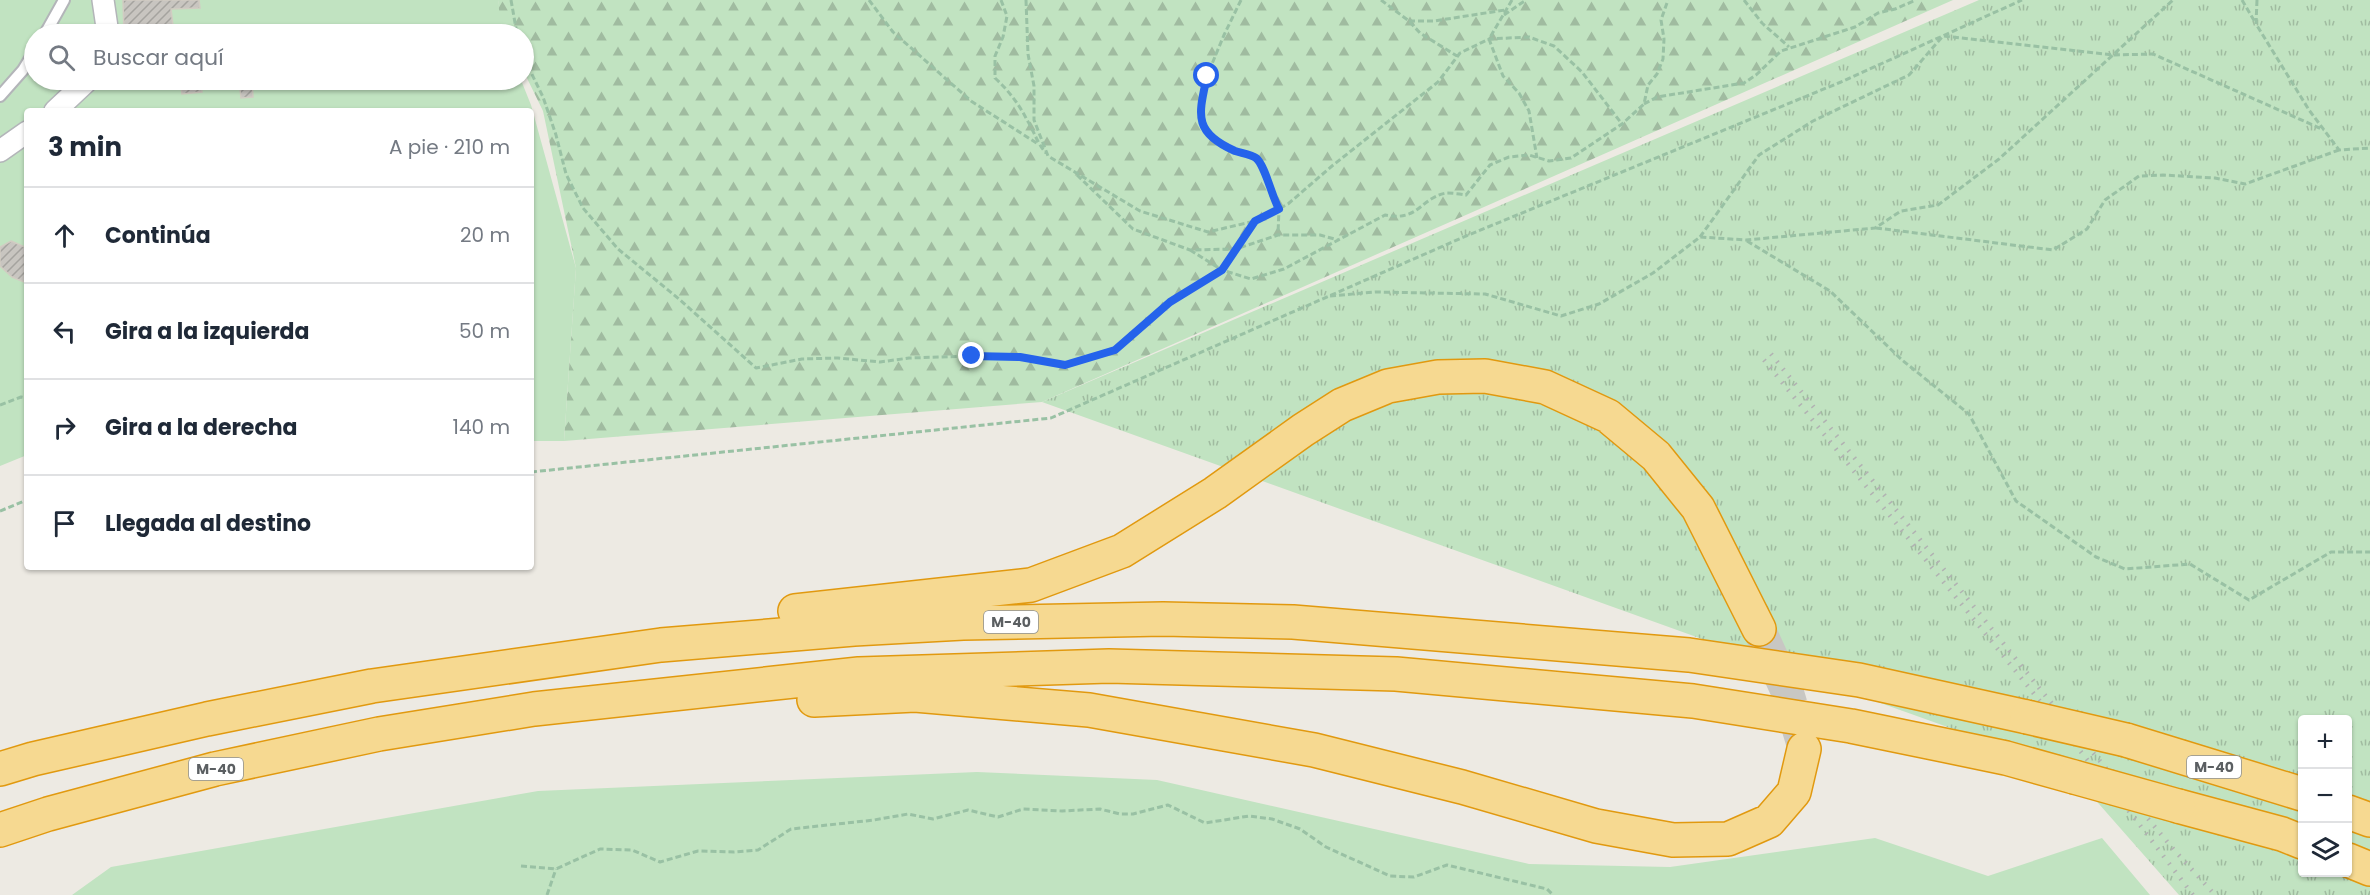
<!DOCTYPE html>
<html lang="es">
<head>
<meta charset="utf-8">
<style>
  :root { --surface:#fff; --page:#f2f2f3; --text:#1f2937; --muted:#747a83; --line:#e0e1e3 }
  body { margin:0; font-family:Poppins,sans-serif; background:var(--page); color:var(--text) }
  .controls { position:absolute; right:18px; bottom:18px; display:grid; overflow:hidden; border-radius:6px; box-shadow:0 2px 4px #0004 }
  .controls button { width:54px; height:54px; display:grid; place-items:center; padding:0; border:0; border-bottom:2px solid var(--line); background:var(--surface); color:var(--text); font:30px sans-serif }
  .stop { position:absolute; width:18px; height:18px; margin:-14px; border:4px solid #2563eb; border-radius:50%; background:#fff }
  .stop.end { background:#2563eb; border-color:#fff; box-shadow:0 2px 6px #0008 }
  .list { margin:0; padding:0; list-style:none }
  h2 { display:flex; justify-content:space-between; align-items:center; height:78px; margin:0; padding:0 24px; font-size:26px }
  h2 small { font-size:20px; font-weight:400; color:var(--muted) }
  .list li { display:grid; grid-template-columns:39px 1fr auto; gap:18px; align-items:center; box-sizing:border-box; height:96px; padding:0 24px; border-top:2px solid var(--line) }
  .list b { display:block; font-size:22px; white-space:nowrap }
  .list em { font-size:20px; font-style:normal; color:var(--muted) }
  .icon { flex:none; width:33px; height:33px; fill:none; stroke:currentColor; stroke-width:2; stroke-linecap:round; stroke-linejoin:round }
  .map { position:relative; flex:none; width:2370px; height:895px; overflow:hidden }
  .search { position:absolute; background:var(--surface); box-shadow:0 2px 4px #0004; left:24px; top:24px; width:510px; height:66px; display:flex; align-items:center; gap:15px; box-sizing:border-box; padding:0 21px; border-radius:33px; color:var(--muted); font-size:22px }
  .panel { position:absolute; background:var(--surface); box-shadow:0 2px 4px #0004; left:24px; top:108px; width:510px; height:462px; border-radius:6px }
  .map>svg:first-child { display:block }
</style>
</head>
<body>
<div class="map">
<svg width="2370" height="895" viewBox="0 0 2370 895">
  <defs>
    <pattern id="forest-firs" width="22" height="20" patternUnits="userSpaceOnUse" patternTransform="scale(1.5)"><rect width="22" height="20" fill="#c1e3c1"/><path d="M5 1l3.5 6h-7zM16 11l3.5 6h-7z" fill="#a0bba0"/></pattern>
    <pattern id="park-tufts" width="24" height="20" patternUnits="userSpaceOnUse" patternTransform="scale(1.5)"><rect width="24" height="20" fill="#c1e3c1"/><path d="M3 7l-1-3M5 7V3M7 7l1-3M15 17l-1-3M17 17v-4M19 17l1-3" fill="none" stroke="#a0bba0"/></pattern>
    <pattern id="building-hatch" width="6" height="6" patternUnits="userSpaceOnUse" patternTransform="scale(1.5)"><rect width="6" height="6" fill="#c8c5c0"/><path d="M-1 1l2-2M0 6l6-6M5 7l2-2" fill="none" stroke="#a5a39f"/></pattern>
  </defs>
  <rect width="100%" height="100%" fill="#edeae3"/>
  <!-- grass -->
  <path fill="#c1e3c1" d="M 0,0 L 498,0 L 504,34 L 34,34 L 34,80 L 521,80 L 531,105 L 576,268 L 564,441 L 531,441 L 531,111 L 27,111 L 27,455 L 0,466 Z
    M 977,772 L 1157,780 L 1529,864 L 1670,867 L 1875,838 L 1988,876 L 2102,838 L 2150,895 L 72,895 L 111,867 L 538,791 Z"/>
  <!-- forest -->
  <path fill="url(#forest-firs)" d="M 498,0 L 1953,0 L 1042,402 L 564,441 L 576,268 L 543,111 L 524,72 L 524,34 L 505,34 L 501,28 Z"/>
  <!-- park -->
  <path fill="url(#park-tufts)" fill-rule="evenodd" d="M 1979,0 L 2370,0 L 2370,895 L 2179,895 L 2070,771 L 1042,402 ZM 2302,720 L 2348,720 L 2348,872 L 2302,872 Z"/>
  <!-- building -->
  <path fill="url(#building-hatch)" stroke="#d1ccc2" stroke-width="1.5" d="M 123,0 L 199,0 L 200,8 L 171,9 L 174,34 L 124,34 Z
    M 180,80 L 201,80 L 202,92 L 182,94 Z
    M 239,80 L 252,80 L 253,97 L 241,98 Z
    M 11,241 L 27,248 L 27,280 L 24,282 L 12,277 L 0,266 L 0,247 Z"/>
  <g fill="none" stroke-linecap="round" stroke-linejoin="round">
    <!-- motorway-tunnel -->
    <path stroke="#c8c7c3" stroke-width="33" stroke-dasharray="33 16" stroke-linecap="butt" d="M 1759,629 L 1787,691 L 1802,741"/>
    <!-- service casing -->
    <g stroke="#b3b5b9" stroke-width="14">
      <path id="service" d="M 45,34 L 64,0
        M 0,96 L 23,70 L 34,52"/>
    </g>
    <!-- minor casing -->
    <g stroke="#b3b5b9" stroke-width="24">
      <path id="minor" d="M 103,0 L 108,34
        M 55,111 L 88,80
        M 0,151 L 27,132"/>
    </g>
    <!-- motorway casing -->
    <g stroke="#e1990f" stroke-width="36">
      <path id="motorway" d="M 795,611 L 1031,585 L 1122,551 L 1215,493 L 1303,430 L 1342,405 L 1388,386 L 1438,377 L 1485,376 L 1545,387 L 1608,416 L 1656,456 L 1698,508 L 1759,629
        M 814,700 L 915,695 L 1089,710 L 1314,750 L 1462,787 L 1596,826 L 1673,840 L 1728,839 L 1769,821 L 1794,792 L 1804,749
        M 2126,740 L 2302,794
        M 0,769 L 33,759 L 207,719 L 372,686 L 661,645 L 854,629 L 963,623 L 1163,619 L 1293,622 L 1689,655 L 1859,680 L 2027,717
        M 2178,806 L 2282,834 L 2302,842
        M 2348,812 L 2370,820
        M 0,830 L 48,814 L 215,769 L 379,734 L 534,709 L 859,674 L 1109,666 L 1396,674 L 1693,701 L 1851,726 L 2006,758 L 2074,777
        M 2348,860 L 2370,869"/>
    </g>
    <!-- path -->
    <path stroke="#99c1a4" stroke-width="3" stroke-dasharray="6 3" stroke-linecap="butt" d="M 511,0 L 517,34
      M 869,0 L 893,32 L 971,101 L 1038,144
      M 1001,0 L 1007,16 L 1003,37 L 995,56 L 995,78 C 1008,90 1019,104 1027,120 C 1034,131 1037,143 1046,153
      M 1026,0 L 1028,54 L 1034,86 L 1034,120 L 1048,156 L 1140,211 L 1208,232 L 1255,221 L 1222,270 L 1251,279 L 1284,269 L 1385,215 C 1419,222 1420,198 1446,193 C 1452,193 1460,194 1466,195 L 1490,165 L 1509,157 L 1529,155 L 1549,161 L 1571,158 L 1622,124 L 1644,104 L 1648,85 L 1657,74 L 1663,59 L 1664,39 L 1661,20 L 1668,0
      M 1241,0 L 1224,35 L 1207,76 L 1199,112 L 1201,123 L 1213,138 L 1232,149 L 1256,158 L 1265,172 L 1271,196 L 1279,209 L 1278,234
      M 1381,0 L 1409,21 L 1420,33 L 1457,56
      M 1512,0 L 1489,39 L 1503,76 L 1519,93 L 1529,111 L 1537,158
      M 1744,0 L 1762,23 L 1789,47
      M 2242,0 L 2255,22
      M 2257,0 L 2256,24 L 2309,110 L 2339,150 L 2370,148
      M 1504,15 L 1526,0
      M 1409,21 L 1434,21 L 1505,10
      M 524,58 L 543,97 L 556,135 L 566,174 L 583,208 L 618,249 L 679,299 L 756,368 L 802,359 L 838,358 L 880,362 L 909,358 L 972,356 L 1020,357 L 1065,365 L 1115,350 L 1170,302 L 1222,270 L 1190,250
      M 1644,104 L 1657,97 L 1744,83 L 1756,75 L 1781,51 L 1855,27 L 1878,13 L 1895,9 L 1916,0
      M 1077,175 L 1133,229 L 1190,250 L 1236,249 L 1278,235 L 1320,235 L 1338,240
      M 1256,221 L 1288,204 L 1332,166 L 1438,82 L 1460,53 L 1489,39 L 1529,37 L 1554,46 L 1582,72 L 1622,124
      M 1876,228 L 2053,250 L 2087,229 L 2105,200 L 2139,176 L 2163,175 L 2215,178 L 2245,184 L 2339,150
      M 1700,237 L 1759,155 L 1813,121 L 1909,75 L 1943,36 L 2113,55 L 2153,54 L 2324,130
      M 1747,241 L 1830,291 L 1902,360 L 1969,414 L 2016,501 L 2096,557 L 2125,569 L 2190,564 L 2249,600 L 2331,552 L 2370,552
      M 1330,296 L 1375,292 L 1485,294 L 1561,316 L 1599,304 L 1653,273 L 1700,237 L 1746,240 L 1875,228 L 1901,211 L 1938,205 L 1999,159 L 2173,0
      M 0,405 L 21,397 L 27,398
      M 531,472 L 1051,418 L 1466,236 L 1841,82 L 2022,0
      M 0,511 L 27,500
      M 521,866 L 556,869 L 600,849 L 632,850 L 660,862 L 698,851 L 734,852 L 758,850 L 791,829 L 874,820 L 908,814 L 933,819 L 968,810 L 998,817 L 1023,809 L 1062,811 L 1100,809 L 1120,814 L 1133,814 L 1168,805 L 1205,823 L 1249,816 L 1272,819 L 1300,829 L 1326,847 L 1390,876 L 1414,877 L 1447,865 L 1547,889 L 1553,895
      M 547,895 L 556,869"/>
    <!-- service -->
    <use href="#service" stroke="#fff" stroke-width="10"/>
    <!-- minor -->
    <use href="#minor" stroke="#fff" stroke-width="21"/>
    <!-- motorway -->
    <use href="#motorway" stroke="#f6d991" stroke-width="33"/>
    <!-- rail -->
    <path stroke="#b1b2b2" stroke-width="4.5" stroke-dasharray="1.5 8" stroke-linecap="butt" d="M 1771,354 L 2044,694 L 2175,851 L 2215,895
      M 1764,360 L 2136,820 L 2193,895"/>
    <!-- motorway-bridge casing -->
    <g stroke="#e1990f" stroke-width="36" stroke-linecap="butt">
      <path id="motorway-bridge" d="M 2027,717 L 2126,740
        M 2074,777 L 2178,806"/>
    </g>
    <!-- motorway-bridge -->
    <use href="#motorway-bridge" stroke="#f6d991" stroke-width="33"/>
  </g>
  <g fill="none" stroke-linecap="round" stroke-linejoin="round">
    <!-- route -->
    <path stroke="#2563eb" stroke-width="8" d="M 972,356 L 1020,357 L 1065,365 L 1115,350 L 1170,302 L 1222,270 L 1255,221 L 1279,209 C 1272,197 1265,165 1256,158 C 1252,155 1241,153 1235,151 C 1192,132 1199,114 1207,76"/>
  </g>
  <g text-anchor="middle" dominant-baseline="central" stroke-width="5" stroke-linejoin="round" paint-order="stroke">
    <!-- shield labels -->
    <g fill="#fff" stroke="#8c8f91" stroke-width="1.5">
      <rect x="984" y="611" width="54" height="22" rx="4.5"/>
      <rect x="2187" y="756" width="54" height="22" rx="4.5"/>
      <rect x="189" y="758" width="54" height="22" rx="4.5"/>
    </g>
    <g font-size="14" font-weight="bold" fill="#5b5f62">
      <text x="1011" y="622">M-40</text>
      <text x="2214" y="767">M-40</text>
      <text x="216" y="769">M-40</text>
    </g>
  </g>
</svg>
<div class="controls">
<button>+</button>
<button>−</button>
<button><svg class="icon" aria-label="layers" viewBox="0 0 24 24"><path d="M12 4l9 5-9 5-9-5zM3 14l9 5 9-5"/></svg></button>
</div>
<div class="stop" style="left:1207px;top:76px"></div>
<div class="stop end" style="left:972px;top:356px"></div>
<div class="search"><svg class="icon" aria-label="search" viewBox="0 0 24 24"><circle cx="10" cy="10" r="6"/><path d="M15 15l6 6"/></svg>Buscar aquí</div>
<section class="panel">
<h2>3 min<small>A pie · 210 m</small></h2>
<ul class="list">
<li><svg class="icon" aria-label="ahead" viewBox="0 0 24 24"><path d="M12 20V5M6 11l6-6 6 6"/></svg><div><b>Continúa</b></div><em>20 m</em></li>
<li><svg class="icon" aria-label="left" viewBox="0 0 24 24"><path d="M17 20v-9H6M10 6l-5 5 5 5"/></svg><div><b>Gira a la izquierda</b></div><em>50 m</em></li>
<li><svg class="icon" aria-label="right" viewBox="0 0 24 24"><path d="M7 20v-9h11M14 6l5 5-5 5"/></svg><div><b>Gira a la derecha</b></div><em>140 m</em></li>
<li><svg class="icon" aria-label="arrive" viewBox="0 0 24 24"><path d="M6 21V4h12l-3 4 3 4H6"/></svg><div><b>Llegada al destino</b></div></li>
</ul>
</section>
</div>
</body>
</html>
